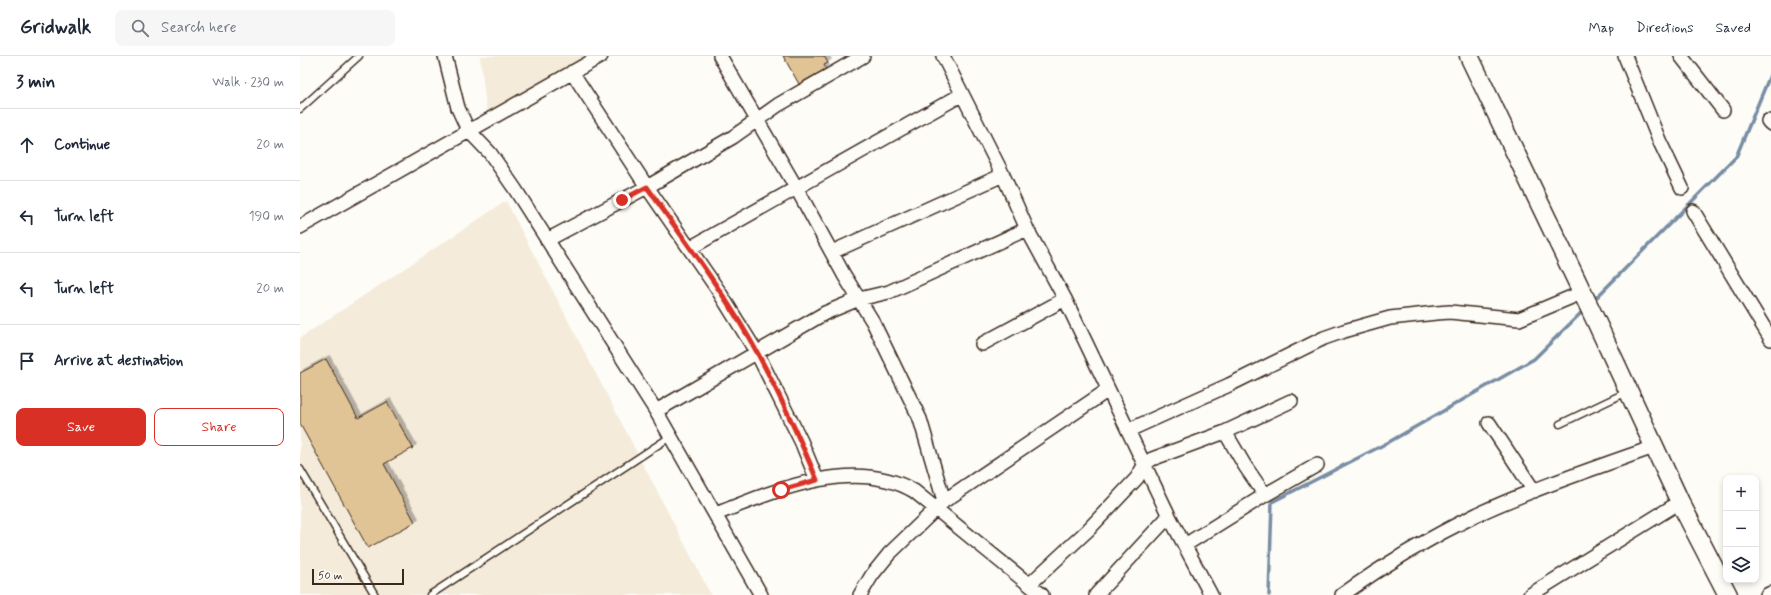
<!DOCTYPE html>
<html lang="en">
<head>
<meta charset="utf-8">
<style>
  :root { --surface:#fff; --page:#f6f6f7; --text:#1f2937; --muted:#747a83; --line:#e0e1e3; --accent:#d93025 }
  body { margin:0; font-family:Mynerve,sans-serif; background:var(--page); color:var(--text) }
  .controls { position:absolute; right:12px; bottom:12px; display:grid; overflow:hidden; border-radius:8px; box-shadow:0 2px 6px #0003 }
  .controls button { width:36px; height:36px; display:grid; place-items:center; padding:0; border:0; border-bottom:1px solid var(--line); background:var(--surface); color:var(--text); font:20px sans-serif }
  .scale { position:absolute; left:12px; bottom:10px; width:92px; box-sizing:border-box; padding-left:4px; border:2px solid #3b2a1e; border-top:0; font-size:11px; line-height:14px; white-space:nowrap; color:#3b2a1e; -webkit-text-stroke:3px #fdfcf7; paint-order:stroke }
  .stop { position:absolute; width:12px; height:12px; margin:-9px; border:3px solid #d93025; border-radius:50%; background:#fff }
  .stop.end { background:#d93025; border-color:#fff; box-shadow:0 1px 4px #0008 }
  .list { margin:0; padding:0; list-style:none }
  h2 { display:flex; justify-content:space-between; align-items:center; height:52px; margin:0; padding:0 16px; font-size:17px }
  h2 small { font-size:13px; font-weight:400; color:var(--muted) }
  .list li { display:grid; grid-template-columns:26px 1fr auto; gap:12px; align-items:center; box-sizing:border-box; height:72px; padding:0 16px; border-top:1px solid var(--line) }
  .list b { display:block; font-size:15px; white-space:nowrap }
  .list em { font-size:13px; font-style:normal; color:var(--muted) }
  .actions { display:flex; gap:8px; padding:12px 16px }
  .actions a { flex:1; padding:9px 0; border:1px solid var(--accent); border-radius:8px; text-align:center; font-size:14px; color:var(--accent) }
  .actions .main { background:var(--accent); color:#fff }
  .icon { flex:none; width:22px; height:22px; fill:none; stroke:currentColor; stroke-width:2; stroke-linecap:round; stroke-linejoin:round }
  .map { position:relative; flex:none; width:1471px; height:539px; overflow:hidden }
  header { display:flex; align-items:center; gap:24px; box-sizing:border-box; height:56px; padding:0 20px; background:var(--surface); border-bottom:1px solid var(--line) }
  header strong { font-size:19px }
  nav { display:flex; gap:22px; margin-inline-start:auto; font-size:14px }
  .search { width:280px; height:36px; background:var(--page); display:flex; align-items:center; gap:10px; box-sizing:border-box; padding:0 14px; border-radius:8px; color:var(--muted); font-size:15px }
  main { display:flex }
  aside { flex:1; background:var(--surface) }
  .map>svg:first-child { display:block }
</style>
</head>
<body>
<header>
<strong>Gridwalk</strong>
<div class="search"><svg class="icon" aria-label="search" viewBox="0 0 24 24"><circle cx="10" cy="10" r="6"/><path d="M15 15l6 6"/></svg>Search here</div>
<nav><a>Map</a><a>Directions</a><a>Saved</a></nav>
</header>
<main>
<aside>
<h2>3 min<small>Walk · 230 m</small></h2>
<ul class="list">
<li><svg class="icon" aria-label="ahead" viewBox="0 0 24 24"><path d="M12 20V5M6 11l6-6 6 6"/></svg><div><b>Continue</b></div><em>20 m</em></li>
<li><svg class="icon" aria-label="left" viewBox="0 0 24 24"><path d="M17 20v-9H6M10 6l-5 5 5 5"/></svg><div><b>Turn left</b></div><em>190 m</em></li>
<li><svg class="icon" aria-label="left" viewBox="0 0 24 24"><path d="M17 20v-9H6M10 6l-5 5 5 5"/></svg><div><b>Turn left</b></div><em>20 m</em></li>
<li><svg class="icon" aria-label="arrive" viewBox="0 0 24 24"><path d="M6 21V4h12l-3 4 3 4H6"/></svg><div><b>Arrive at destination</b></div></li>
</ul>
<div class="actions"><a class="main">Save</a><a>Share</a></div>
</aside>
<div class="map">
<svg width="1471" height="539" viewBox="0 0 1471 539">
  <defs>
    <filter id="shadow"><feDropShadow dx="3.5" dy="-3.5" stdDeviation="0" flood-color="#0004"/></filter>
  </defs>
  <rect width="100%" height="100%" fill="#fdfcf7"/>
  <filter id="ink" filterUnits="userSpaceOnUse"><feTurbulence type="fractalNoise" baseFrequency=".025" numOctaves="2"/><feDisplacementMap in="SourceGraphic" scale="8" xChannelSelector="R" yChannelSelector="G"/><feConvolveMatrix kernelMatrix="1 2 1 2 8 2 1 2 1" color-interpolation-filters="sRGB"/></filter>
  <g filter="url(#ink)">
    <!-- built -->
    <path fill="#f5ebda" d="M 180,0 L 288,0 L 187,59 Z
      M 206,145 L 411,539 L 0,539 L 0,282 Z"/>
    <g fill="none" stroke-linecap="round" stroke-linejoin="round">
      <!-- stream -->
      <path stroke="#788da3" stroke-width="3.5" d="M 1292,246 L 1436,101 L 1471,17
        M 969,539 L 972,446 L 1089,386 L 1234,303 L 1285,253"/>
    </g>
    <!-- building -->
    <path fill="#e1c495" stroke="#3b2a1e" filter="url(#shadow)" d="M 483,0 L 524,0 L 528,7 L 524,9 L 526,13 L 499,28 Z
      M 26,303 L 58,362 L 87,346 L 113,392 L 84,408 L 115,466 L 68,492 L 0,368 L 0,317 Z"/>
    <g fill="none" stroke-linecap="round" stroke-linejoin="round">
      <!-- lane casing -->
      <g stroke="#3b2a1e" stroke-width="9">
        <path id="lane" d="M 0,53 L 59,0
          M 1260,368 L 1327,336
          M 0,413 L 75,539
          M 130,539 L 370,381"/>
      </g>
      <!-- street casing -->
      <g stroke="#3b2a1e" stroke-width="16">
        <path id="street" d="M 145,0 L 158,52 L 168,74 L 190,97 L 215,133 L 356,355 L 461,539
          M 420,0 L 497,133 L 544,219 L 573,266 L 620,363 L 644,445
          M 643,0 L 703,119 L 727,173 L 765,243 L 869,460 L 911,539
          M 1325,0 L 1359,84 L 1382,132
          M 1381,0 L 1423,54
          M 272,16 L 347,131 L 418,234 L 457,297 L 501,385 L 517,424
          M 1468,65 L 1471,68
          M 1393,155 L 1471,283
          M 0,171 L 301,0
          M 247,184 L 347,131 L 433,81 L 478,49 L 563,0
          M 390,192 L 661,39
          M 532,196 L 703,119
          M 682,288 L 765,243
          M 356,355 L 525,257 L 559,243 L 589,236 L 727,173
          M 1189,367 L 1234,435
          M 829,374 L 929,329 L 1024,282 L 1044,275 L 1090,262 L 1136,257 L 1150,256 L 1219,263 L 1281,237
          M 925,376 L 945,410 L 965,439
          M 416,458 C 474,435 554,400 614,435 L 742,539
          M 885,489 L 965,439 L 1017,409
          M 730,528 L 788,474 L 837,422 L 845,408 L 852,403 L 925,376 L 991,345
          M 560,539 L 572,519 L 589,498 L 644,445 L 808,334
          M 796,539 L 869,460
          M 1042,539 C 1085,508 1131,481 1178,458 C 1235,432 1295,412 1354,391
          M 1230,539 L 1380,446
          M 1467,539 L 1471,537"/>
      </g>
      <!-- secondary casing -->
      <g stroke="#3b2a1e" stroke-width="21">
        <path id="secondary" d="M 1169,0 L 1295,263 L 1380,446 L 1428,539"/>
      </g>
      <!-- lane -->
      <use href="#lane" stroke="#fdfcf7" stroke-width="6"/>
      <!-- street -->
      <use href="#street" stroke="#fdfcf7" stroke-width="13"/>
      <!-- secondary -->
      <use href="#secondary" stroke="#fdfcf7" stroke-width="18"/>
    </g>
  </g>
  <g fill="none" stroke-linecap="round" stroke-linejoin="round" filter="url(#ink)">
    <!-- route -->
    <path stroke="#d93025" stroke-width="5" d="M 322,144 L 347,131 C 385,185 426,239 458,298 C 480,339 499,381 517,424 L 481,434"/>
  </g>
</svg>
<div class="controls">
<button>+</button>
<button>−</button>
<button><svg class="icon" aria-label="layers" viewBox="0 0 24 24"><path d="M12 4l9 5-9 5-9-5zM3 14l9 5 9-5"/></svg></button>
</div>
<div class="scale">50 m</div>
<div class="stop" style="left:481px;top:434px"></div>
<div class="stop end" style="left:322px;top:144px"></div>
</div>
</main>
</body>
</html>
